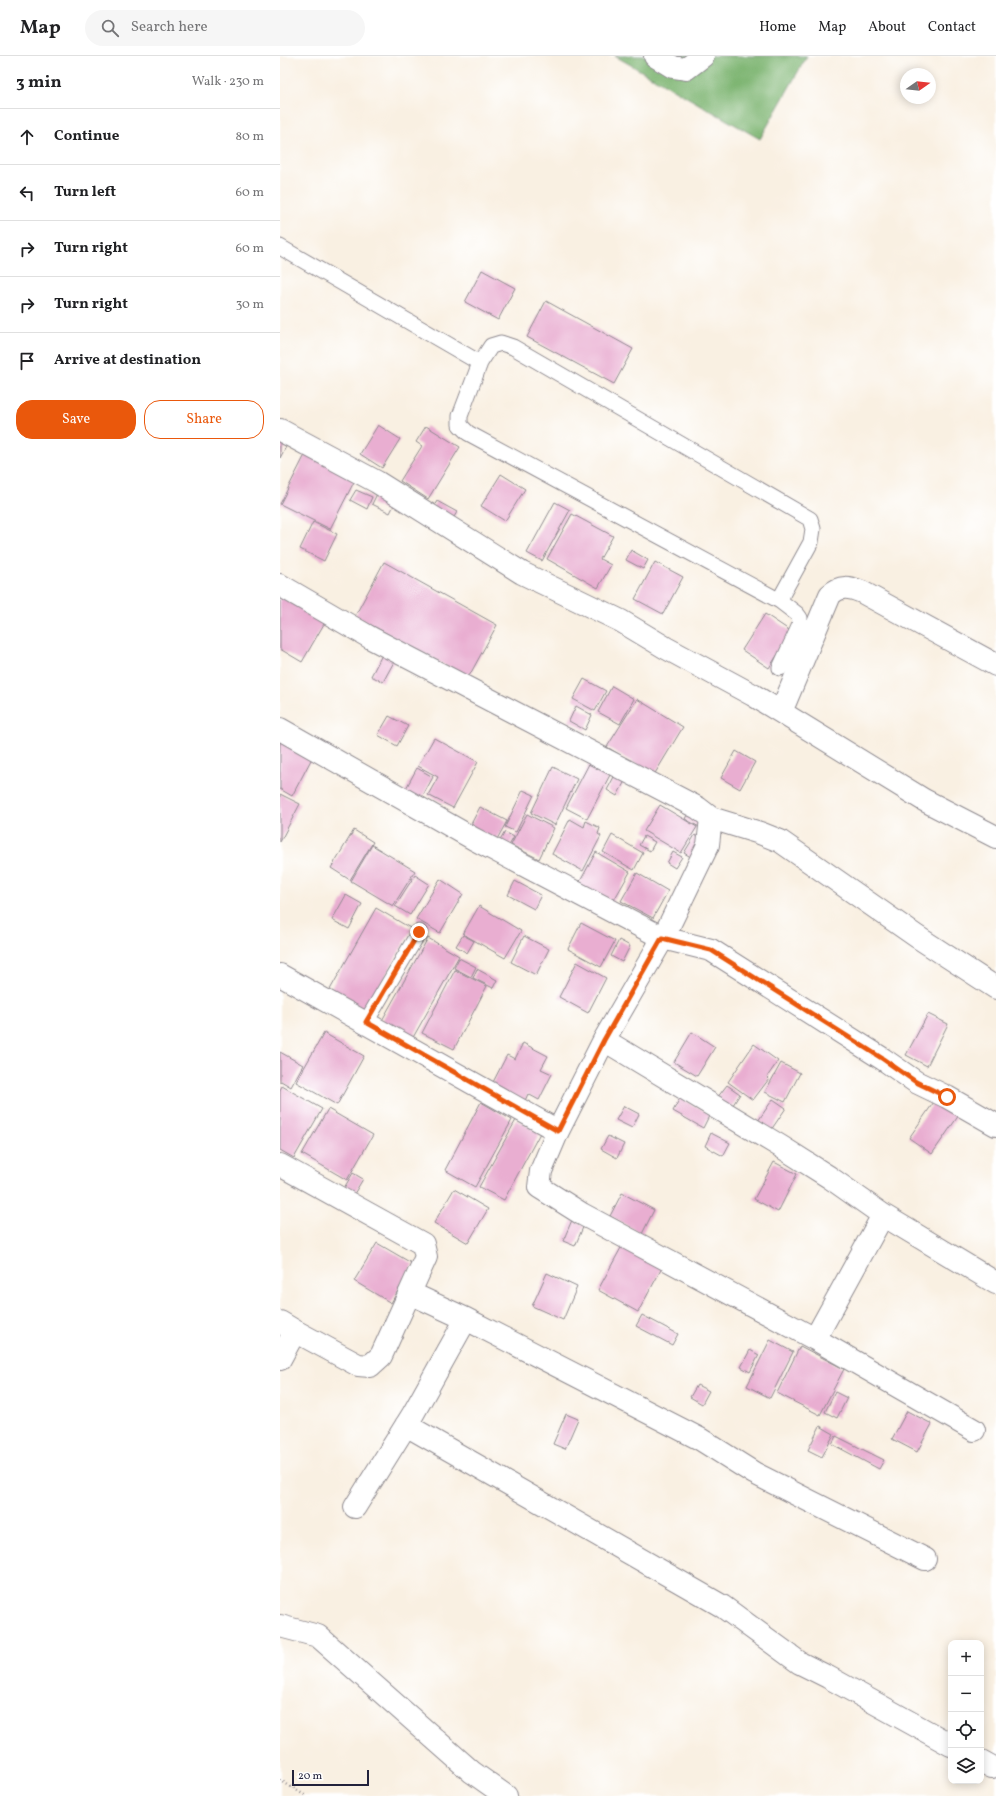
<!DOCTYPE html>
<html lang="en">
<head>
<meta charset="utf-8">
<style>
  :root { --surface:#fff; --page:#f6f6f6; --text:#202124; --muted:#757577; --line:#e0e0e0; --accent:#ea580c }
  body { margin:0; font-family:Vollkorn,serif; background:var(--page); color:var(--text) }
  .controls { position:absolute; right:12px; bottom:12px; display:grid; overflow:hidden; border-radius:8px; box-shadow:0 2px 10px #0003 }
  .controls button { width:36px; height:36px; display:grid; place-items:center; padding:0; border:0; border-bottom:1px solid var(--line); background:var(--surface); color:var(--text); font:20px sans-serif }
  .compass { position:absolute; left:620px; top:12px; width:36px; height:36px; border-radius:50%; background:var(--surface); box-shadow:0 2px 10px #0003; rotate:76deg }
  .scale { position:absolute; left:12px; bottom:10px; width:77px; box-sizing:border-box; padding-left:4px; border:2px solid #22223b; border-top:0; font-size:11px; line-height:14px; white-space:nowrap; color:#22223b; -webkit-text-stroke:3px #fff; paint-order:stroke }
  .stop { position:absolute; width:12px; height:12px; margin:-9px; border:3px solid #ea580c; border-radius:50%; background:#fff }
  .stop.end { background:#ea580c; border-color:#fff; box-shadow:0 1px 4px #0008 }
  .list { margin:0; padding:0; list-style:none }
  h2 { display:flex; justify-content:space-between; align-items:center; height:52px; margin:0; padding:0 16px; font-size:17px }
  h2 small { font-size:13px; font-weight:400; color:var(--muted) }
  .list li { display:grid; grid-template-columns:26px 1fr auto; gap:12px; align-items:center; box-sizing:border-box; height:56px; padding:0 16px; border-top:1px solid var(--line) }
  .list b { display:block; font-size:15px; white-space:nowrap }
  .list em { font-size:13px; font-style:normal; color:var(--muted) }
  .actions { display:flex; gap:8px; padding:12px 16px }
  .actions a { flex:1; padding:9px 0; border:1px solid var(--accent); border-radius:16px; text-align:center; font-size:14px; color:var(--accent) }
  .actions .main { background:var(--accent); color:#fff }
  .icon { flex:none; width:22px; height:22px; fill:none; stroke:currentColor; stroke-width:2; stroke-linecap:round; stroke-linejoin:round }
  .map { position:relative; flex:none; width:716px; height:1740px; overflow:hidden }
  header { display:flex; align-items:center; gap:24px; box-sizing:border-box; height:56px; padding:0 20px; background:var(--surface); border-bottom:1px solid var(--line) }
  header strong { font-size:19px }
  nav { display:flex; gap:22px; margin-inline-start:auto; font-size:14px }
  .search { width:280px; height:36px; background:var(--page); display:flex; align-items:center; gap:10px; box-sizing:border-box; padding:0 14px; border-radius:22px; color:var(--muted); font-size:15px }
  main { display:flex }
  aside { flex:1; background:var(--surface) }
  .map>svg:first-child { display:block }
</style>
</head>
<body>
<header>
<strong>Map</strong>
<div class="search"><svg class="icon" aria-label="search" viewBox="0 0 24 24"><circle cx="10" cy="10" r="6"/><path d="M15 15l6 6"/></svg>Search here</div>
<nav><a>Home</a><a>Map</a><a>About</a><a>Contact</a></nav>
</header>
<main>
<aside>
<h2>3 min<small>Walk · 230 m</small></h2>
<ul class="list">
<li><svg class="icon" aria-label="ahead" viewBox="0 0 24 24"><path d="M12 20V5M6 11l6-6 6 6"/></svg><div><b>Continue</b></div><em>80 m</em></li>
<li><svg class="icon" aria-label="left" viewBox="0 0 24 24"><path d="M17 20v-9H6M10 6l-5 5 5 5"/></svg><div><b>Turn left</b></div><em>60 m</em></li>
<li><svg class="icon" aria-label="right" viewBox="0 0 24 24"><path d="M7 20v-9h11M14 6l5 5-5 5"/></svg><div><b>Turn right</b></div><em>60 m</em></li>
<li><svg class="icon" aria-label="right" viewBox="0 0 24 24"><path d="M7 20v-9h11M14 6l5 5-5 5"/></svg><div><b>Turn right</b></div><em>30 m</em></li>
<li><svg class="icon" aria-label="arrive" viewBox="0 0 24 24"><path d="M6 21V4h12l-3 4 3 4H6"/></svg><div><b>Arrive at destination</b></div></li>
</ul>
<div class="actions"><a class="main">Save</a><a>Share</a></div>
</aside>
<div class="map">
<svg width="716" height="1740" viewBox="0 0 716 1740">
  <rect width="100%" height="100%" fill="#fff"/>
  <filter id="ink" filterUnits="userSpaceOnUse"><feTurbulence type="fractalNoise" baseFrequency=".025" numOctaves="2"/><feDisplacementMap in="SourceGraphic" scale="8" xChannelSelector="R" yChannelSelector="G"/><feConvolveMatrix kernelMatrix="1 2 1 2 8 2 1 2 1" color-interpolation-filters="sRGB"/></filter>
  <filter id="wash" filterUnits="userSpaceOnUse"><feTurbulence type="fractalNoise" baseFrequency=".012" numOctaves="4" result="noise"/><feDisplacementMap in="SourceGraphic" scale="16" xChannelSelector="R" yChannelSelector="G"/><feGaussianBlur stdDeviation="0.9" result="paint"/><feColorMatrix in="noise" values="0 0 0 0 0 0 0 0 0 0 0 0 0 0 0 0 0 1.4 0 .05"/><feComposite in="paint" operator="in"/></filter>
  <g filter="url(#wash)">
    <rect width="100%" height="100%" fill="#f9f0e2"/>
    <!-- forest -->
    <path fill="#7eb572" stroke="#506c56" d="M 335,0 L 527,0 L 480,83 Z"/>
    <g id="blocks">
      <!-- building -->
      <path fill="#e9aed1" d="M 202,214 L 235,232 L 218,264 L 185,246 Z
        M 266,245 L 353,293 L 334,328 L 247,281 Z
        M 98,369 L 120,383 L 102,412 L 80,398 Z
        M 146,370 L 180,391 L 148,443 L 120,425 L 142,390 L 136,386 Z
        M 0,383 L 8,387 L 0,402 Z
        M 27,395 L 77,420 L 50,473 L 0,448 Z
        M 221,418 L 245,433 L 225,465 L 201,450 Z
        M 76,434 L 92,441 L 87,453 L 70,444 Z
        M 97,438 L 115,447 L 110,457 L 92,448 Z
        M 157,445 L 177,456 L 170,468 L 151,455 Z
        M 275,446 L 290,454 L 262,505 L 247,497 Z
        M 292,458 L 333,480 L 320,503 L 331,509 L 318,532 L 267,503 Z
        M 33,466 L 57,478 L 44,505 L 20,493 Z
        M 351,494 L 368,504 L 363,513 L 346,504 Z
        M 104,506 L 217,569 L 188,622 L 75,560 Z
        M 375,506 L 403,521 L 383,558 L 355,543 Z
        M 0,541 L 48,561 L 22,606 L 0,593 Z
        M 485,558 L 512,576 L 489,612 L 462,594 Z
        M 103,597 L 115,604 L 103,626 L 91,620 Z
        M 304,623 L 326,635 L 315,655 L 293,643 Z
        M 332,630 L 354,643 L 340,668 L 318,656 Z
        M 357,643 L 403,671 L 374,719 L 327,691 Z
        M 296,650 L 312,659 L 305,674 L 289,665 Z
        M 109,660 L 128,670 L 117,690 L 98,679 Z
        M 154,682 L 198,706 L 173,752 L 148,739 L 158,721 L 138,710 Z
        M 0,685 L 32,702 L 12,740 L 0,733 Z
        M 456,695 L 475,706 L 460,733 L 441,722 Z
        M 310,706 L 331,717 L 307,763 L 286,752 Z
        M 273,711 L 297,723 L 275,769 L 251,757 Z
        M 137,712 L 153,721 L 140,745 L 124,736 Z
        M 335,719 L 345,725 L 337,740 L 327,734 Z
        M 243,734 L 254,739 L 236,776 L 225,771 Z
        M 0,738 L 20,748 L 0,786 Z
        M 380,749 L 417,771 L 401,797 L 364,775 Z
        M 200,751 L 227,765 L 216,785 L 190,770 Z
        M 408,757 L 424,766 L 421,772 L 405,763 Z
        M 247,758 L 274,772 L 259,803 L 231,789 Z
        M 290,763 L 304,771 L 306,765 L 320,772 L 318,778 L 321,780 L 303,815 L 272,798 Z
        M 74,774 L 93,786 L 70,824 L 51,812 Z
        M 225,776 L 234,781 L 227,793 L 218,788 Z
        M 332,779 L 363,797 L 354,814 L 323,796 Z
        M 415,779 L 425,785 L 414,803 L 404,797 Z
        M 364,780 L 375,786 L 370,795 L 359,789 Z
        M 92,789 L 135,815 L 113,850 L 71,825 Z
        M 316,796 L 350,816 L 330,851 L 297,831 Z
        M 393,796 L 402,801 L 395,812 L 387,807 Z
        M 357,817 L 388,835 L 373,862 L 341,845 Z
        M 135,819 L 149,828 L 130,859 L 115,850 Z
        M 160,823 L 183,838 L 160,877 L 136,863 Z
        M 235,825 L 261,839 L 254,853 L 228,839 Z
        M 66,839 L 82,848 L 69,873 L 52,864 Z
        M 199,850 L 241,875 L 225,902 L 183,878 Z
        M 96,852 L 132,873 L 83,960 L 47,939 Z
        M 301,867 L 335,885 L 321,911 L 288,893 Z
        M 183,879 L 194,885 L 187,897 L 176,890 Z
        M 244,880 L 269,893 L 256,919 L 231,906 Z
        M 148,882 L 179,900 L 131,985 L 100,968 Z
        M 339,884 L 350,890 L 342,906 L 331,900 Z
        M 179,902 L 196,911 L 191,921 L 174,912 Z
        M 297,906 L 326,922 L 308,957 L 279,941 Z
        M 197,913 L 217,924 L 213,932 L 193,922 Z
        M 175,914 L 207,930 L 174,993 L 142,977 Z
        M 648,958 L 668,968 L 647,1010 L 626,999 Z
        M 412,976 L 435,991 L 417,1020 L 394,1006 Z
        M 44,977 L 84,1000 L 57,1049 L 16,1026 Z
        M 243,987 L 268,1000 L 261,1013 L 272,1018 L 259,1044 L 248,1038 L 243,1049 L 210,1032 L 227,999 L 235,1003 Z
        M 474,988 L 498,1005 L 487,1021 L 489,1023 L 473,1044 L 448,1026 Z
        M 0,996 L 23,1009 L 11,1031 L 1,1025 L 0,1027 Z
        M 501,1007 L 520,1017 L 505,1046 L 485,1036 Z
        M 447,1029 L 460,1038 L 451,1052 L 437,1042 Z
        M 2,1030 L 42,1053 L 14,1102 L 0,1094 L 0,1034 Z
        M 400,1042 L 430,1058 L 423,1072 L 393,1055 Z
        M 493,1043 L 506,1052 L 491,1074 L 478,1065 Z
        M 656,1043 L 679,1059 L 652,1098 L 629,1082 Z
        M 201,1046 L 232,1064 L 195,1131 L 165,1114 Z
        M 344,1050 L 359,1058 L 352,1072 L 336,1064 Z
        M 48,1053 L 93,1079 L 67,1124 L 22,1098 Z
        M 236,1064 L 260,1077 L 224,1144 L 199,1131 Z
        M 431,1077 L 450,1087 L 443,1100 L 425,1090 Z
        M 328,1080 L 344,1088 L 337,1102 L 321,1093 Z
        M 494,1106 L 517,1118 L 498,1156 L 474,1143 Z
        M 73,1117 L 83,1123 L 74,1138 L 64,1132 Z
        M 174,1133 L 208,1153 L 188,1187 L 154,1167 Z
        M 342,1137 L 374,1154 L 362,1178 L 330,1160 Z
        M 292,1164 L 304,1169 L 295,1190 L 283,1185 Z
        M 97,1187 L 133,1208 L 111,1247 L 74,1225 Z
        M 342,1190 L 382,1212 L 358,1256 L 318,1234 Z
        M 267,1217 L 297,1231 L 283,1264 L 252,1250 Z
        M 362,1259 L 398,1278 L 392,1289 L 356,1270 Z
        M 490,1284 L 513,1296 L 490,1342 L 467,1330 Z
        M 520,1290 L 564,1313 L 540,1359 L 497,1337 Z
        M 470,1294 L 479,1299 L 470,1316 L 461,1311 Z
        M 417,1329 L 429,1335 L 422,1348 L 410,1341 Z
        M 555,1336 L 567,1342 L 557,1362 L 545,1356 Z
        M 627,1355 L 652,1368 L 637,1396 L 612,1383 Z
        M 286,1358 L 298,1363 L 285,1393 L 273,1388 Z
        M 540,1370 L 554,1378 L 542,1401 L 528,1394 Z
        M 556,1380 L 604,1404 L 599,1413 L 552,1388 Z"/>
    </g>
  </g>
  <g filter="url(#ink)">
    <use href="#blocks" fill-opacity="0" stroke="#8e898e" stroke-width="1"/>
    <g fill="none" stroke-linecap="round" stroke-linejoin="round">
      <!-- service casing -->
      <g stroke="#8e898e" stroke-width="17">
        <path id="service" d="M 0,191 L 200,307 L 211,290 L 221,287 L 233,291 L 530,463 L 533,473 L 531,486 L 503,537 L 500,545 L 517,558 L 520,562 L 519,571 L 500,612
          M 200,307 L 180,360 L 180,369 L 188,377 L 500,545
          M 86,966 L 139,876"/>
      </g>
      <!-- minor casing -->
      <g stroke="#8e898e" stroke-width="24">
        <path id="minor" d="M 375,0 L 393,11 L 406,13 L 423,0
          M 0,374 L 97,426 L 242,517 L 341,565 L 386,592 L 473,639 L 644,744 L 716,781
          M 0,529 L 91,582 L 418,752 L 431,762 L 428,789 L 383,882 L 324,984 L 278,1075 L 261,1115 L 259,1131 L 302,1158 L 535,1283 L 603,1159
          M 501,656 L 550,539 C 560,529 569,531 582,536 L 716,609
          M 0,673 L 194,783 L 383,882 L 431,894 L 603,1003 L 636,1026 L 667,1041 L 716,1069
          M 431,762 L 480,777 L 500,785 L 636,880 L 716,932
          M 0,919 L 278,1075
          M 324,984 L 500,1090 L 549,1121 L 603,1159 L 716,1227
          M 0,1109 L 143,1188 L 146,1201 L 101,1300 L 90,1310 L 78,1309 L 15,1275 L 0,1266
          M 130,1237 L 186,1263 L 420,1383 L 474,1417 L 645,1503
          M 535,1283 L 694,1374
          M 0,1303 L 15,1275
          M 126,1369 L 442,1550 L 520,1607 L 548,1621 L 671,1689
          M 75,1451 L 133,1358 L 186,1263
          M 0,1570 L 38,1580 L 192,1716 L 226,1740
          M 701,1705 L 712,1711"/>
      </g>
      <!-- path -->
      <path stroke="#8e898e" stroke-width="2.5" stroke-dasharray="1 3" stroke-linecap="butt" d="M 0,1724 L 26,1740"/>
      <!-- service -->
      <use href="#service" stroke="#fff" stroke-width="15"/>
      <!-- minor -->
      <use href="#minor" stroke="#fff" stroke-width="22"/>
    </g>
  </g>
  <g fill="none" stroke-linecap="round" stroke-linejoin="round" filter="url(#ink)">
    <!-- route -->
    <path stroke="#ea580c" stroke-width="5" d="M 139,876 L 86,966 L 278,1075 L 324,984 L 382,882 L 431,894 L 603,1003 L 636,1026 L 667,1041"/>
  </g>
</svg>
<div class="controls">
<button>+</button>
<button>−</button>
<button><svg class="icon" aria-label="locate" viewBox="0 0 24 24"><circle cx="12" cy="12" r="6"/><path d="M12 2v4M12 18v4M2 12h4M18 12h4"/></svg></button>
<button><svg class="icon" aria-label="layers" viewBox="0 0 24 24"><path d="M12 4l9 5-9 5-9-5zM3 14l9 5 9-5"/></svg></button>
</div>
<svg class="compass" viewBox="-18 -18 36 36"><path d="M0-13l5 13h-10z" fill="#e53935"/><path d="M0 13l5-13h-10z" fill="#757577"/></svg>
<div class="scale">20 m</div>
<div class="stop" style="left:667px;top:1041px"></div>
<div class="stop end" style="left:139px;top:876px"></div>
</div>
</main>
</body>
</html>
